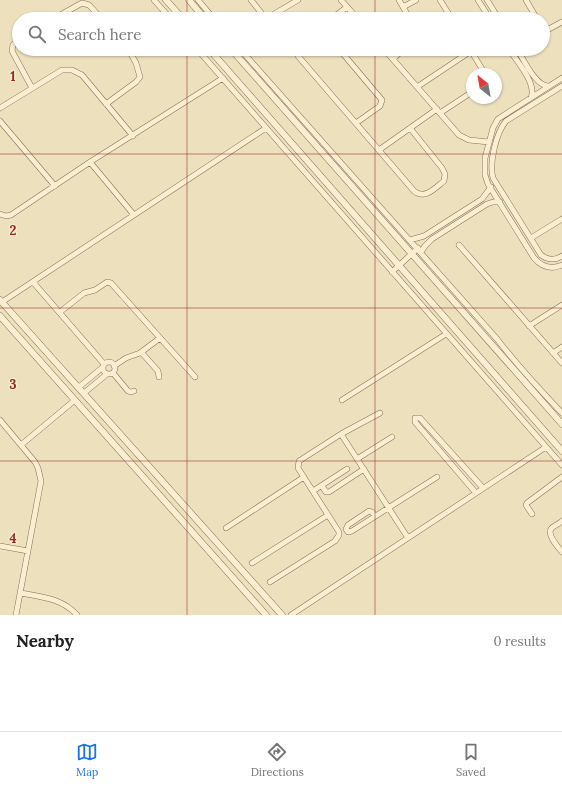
<!DOCTYPE html>
<html lang="en">
<head>
<meta charset="utf-8">
<style>
  :root { --surface:#fff; --page:#f6f6f6; --text:#222; --muted:#767676; --line:#e0e0e0; --accent:#1a73e8 }
  body { margin:0; font-family:Lora,serif; background:var(--page); color:var(--text) }
  .compass { position:absolute; left:466px; top:68px; width:36px; height:36px; border-radius:50%; background:var(--surface); box-shadow:0 1px 3px #0004; rotate:329deg }
  .list { margin:0; padding:0; list-style:none }
  h2 { display:flex; justify-content:space-between; align-items:center; height:52px; margin:0; padding:0 16px; font-size:17px }
  h2 small { font-size:13px; font-weight:400; color:var(--muted) }
  .icon { flex:none; width:22px; height:22px; fill:none; stroke:currentColor; stroke-width:2; stroke-linecap:round; stroke-linejoin:round }
  .map { position:relative; flex:none; width:562px; height:615px; overflow:hidden }
  .search { position:absolute; background:var(--surface); box-shadow:0 1px 3px #0004; left:12px; right:12px; top:12px; height:44px; display:flex; align-items:center; gap:10px; box-sizing:border-box; padding:0 14px; border-radius:22px; color:var(--muted); font-size:15px }
  .sheet { height:116px; background:var(--surface) }
  nav { display:flex; justify-content:space-around; align-items:center; box-sizing:border-box; height:56px; border-top:1px solid var(--line); background:var(--surface); font-size:11px; color:var(--muted) }
  nav a { display:grid; justify-items:center; gap:2px }
  nav .on { color:var(--accent) }
  .map>svg:first-child { display:block }
</style>
</head>
<body>
<div class="map">
<svg width="562" height="615" viewBox="0 0 562 615">
  <rect width="100%" height="100%" fill="#ede0bd"/>
  <g fill="none" stroke-linecap="round" stroke-linejoin="round">
    <!-- minor casing -->
    <g stroke="#857157" stroke-width="6">
      <path id="minor" d="M 154,0 L 171,19
        M 198,0 L 214,19
        M 251,0 L 263,15 L 269,17 L 298,0
        M 341,0 L 358,19
        M 399,0 L 410,19
        M 440,0 L 452,19
        M 478,0 L 490,19
        M 487,0 L 499,19
        M 526,0 L 537,19
        M 403,7 L 416,0
        M 53,19 L 82,3 L 89,5 L 102,19
        M 331,19 L 347,7
        M 543,27 L 549,29 L 562,22
        M 19,39 L 13,45 L 12,51 L 32,88
        M 197,49 L 562,465
        M 240,49 L 497,339 C 517,365 539,389 562,413
        M 296,49 L 298,56 L 414,191 C 425,200 435,188 444,181 L 445,174 L 442,168 L 410,128
        M 339,49 L 382,100 L 380,106 L 356,123
        M 384,49 L 459,135 L 469,140 L 489,142
        M 470,49 L 485,74
        M 509,49 C 517,62 537,83 531,98
        M 517,49 C 524,60 536,87 549,86
        M 393,59 L 404,49
        M 562,78 L 498,119 L 493,128 L 485,158 L 485,175 L 488,184 L 534,258 C 542,267 551,270 562,265
        M 562,86 L 506,121 C 496,133 489,163 493,178 L 541,255 C 548,260 554,261 562,256
        M 417,87 L 471,51
        M 106,104 L 136,82 L 140,77 L 136,63 L 128,49
        M 0,108 L 62,70 L 72,70 L 82,75 L 133,136
        M 440,113 L 472,92
        M 0,121 L 55,186
        M 379,150 L 437,109
        M 90,162 L 134,215
        M 0,214 L 6,216 L 11,215 L 90,162 L 223,78
        M 531,238 L 562,219
        M 410,240 L 424,236 L 482,199 L 491,187
        M 459,245 L 562,363
        M 421,252 L 425,246 L 432,239 L 487,204 L 493,202 L 500,202
        M 392,272 L 418,248
        M 33,282 L 104,364
        M 2,302 L 266,128
        M 60,312 L 84,293 L 95,290 L 107,282 L 111,283 L 195,377
        M 529,326 L 562,305
        M 141,352 L 158,371 L 159,377
        M 553,353 L 562,347
        M103 368a6 6 0 1 1 12 0a6 6 0 1 1-12 0Z
        M 114,366 L 126,358 L 140,353 L 160,338
        M 113,373 L 128,391 L 131,392 L 134,391
        M 79,387 L 103,367
        M 84,393 L 107,374
        M 342,400 L 446,334
        M 0,420 L 35,462 L 38,468 L 41,481 L 16,615
        M 341,434 L 408,538
        M 21,445 L 75,400
        M 357,459 L 392,437
        M 322,486 L 326,492 L 329,492 L 364,469
        M 313,491 L 347,469
        M 476,493 L 415,422 L 415,418 L 420,418 L 483,488
        M 532,514 L 526,505 L 527,503 L 562,477
        M 375,516 L 372,512 L 369,511 L 348,525 L 346,529 L 348,532 L 352,531 L 437,477
        M 562,521 C 559,524 553,526 551,529 C 547,535 558,547 562,552
        M 226,528 L 304,477
        M 0,546 L 28,551
        M 252,563 L 328,515
        M 270,582 L 335,541 L 339,535 L 339,532 L 298,468 L 299,461 L 341,434 L 380,413
        M 21,593 C 41,597 62,598 77,615
        M 291,615 L 546,447"/>
    </g>
    <!-- tertiary casing -->
    <g stroke="#857157" stroke-width="7">
      <path id="tertiary" d="M 166,0 L 183,19
        M 189,0 L 205,19
        M 209,49 L 562,451
        M 231,49 L 562,424
        M 0,300 L 282,615
        M 0,316 L 266,615"/>
    </g>
    <!-- minor -->
    <use href="#minor" stroke="#f9eed0" stroke-width="5"/>
    <!-- tertiary -->
    <use href="#tertiary" stroke="#f9eed0" stroke-width="6"/>
  </g>
  <!-- grid -->
  <path fill="none" stroke="#942927" stroke-width="1" stroke-opacity="0.55" d="M 187,0 L 187,19M 375,0 L 375,19M 187,49 L 187,615M 375,49 L 375,615M 0,154 L 562,154M 0,308 L 562,308M 0,461 L 562,461"/>
  <g font-size="13" text-anchor="middle" font-weight="bold" fill="#942927" stroke="#f5eacd" stroke-width="3" stroke-linejoin="round" paint-order="stroke">
    <text x="13" y="81">1</text>
    <text x="13" y="235">2</text>
    <text x="13" y="389">3</text>
    <text x="13" y="543">4</text>
  </g>
</svg>
<svg class="compass" viewBox="-18 -18 36 36"><path d="M0-13l5 13h-10z" fill="#e53935"/><path d="M0 13l5-13h-10z" fill="#767676"/></svg>
<div class="search"><svg class="icon" aria-label="search" viewBox="0 0 24 24"><circle cx="10" cy="10" r="6"/><path d="M15 15l6 6"/></svg>Search here</div>
</div>
<section class="sheet">
<h2>Nearby<small>0 results</small></h2>
<ul class="list">
</ul>
</section>
<nav>
<a class="on"><svg class="icon" aria-label="map" viewBox="0 0 24 24"><path d="M3 6l6-2 6 2 6-2v14l-6 2-6-2-6 2zM9 4v14M15 6v14"/></svg>Map</a>
<a><svg class="icon" aria-label="directions" viewBox="0 0 24 24"><path d="M12 3l9 9-9 9-9-9zM9 14v-3h6M13 9l2 2-2 2"/></svg>Directions</a>
<a><svg class="icon" aria-label="saved" viewBox="0 0 24 24"><path d="M7 4h10v16l-5-4-5 4z"/></svg>Saved</a>
</nav>
</body>
</html>
